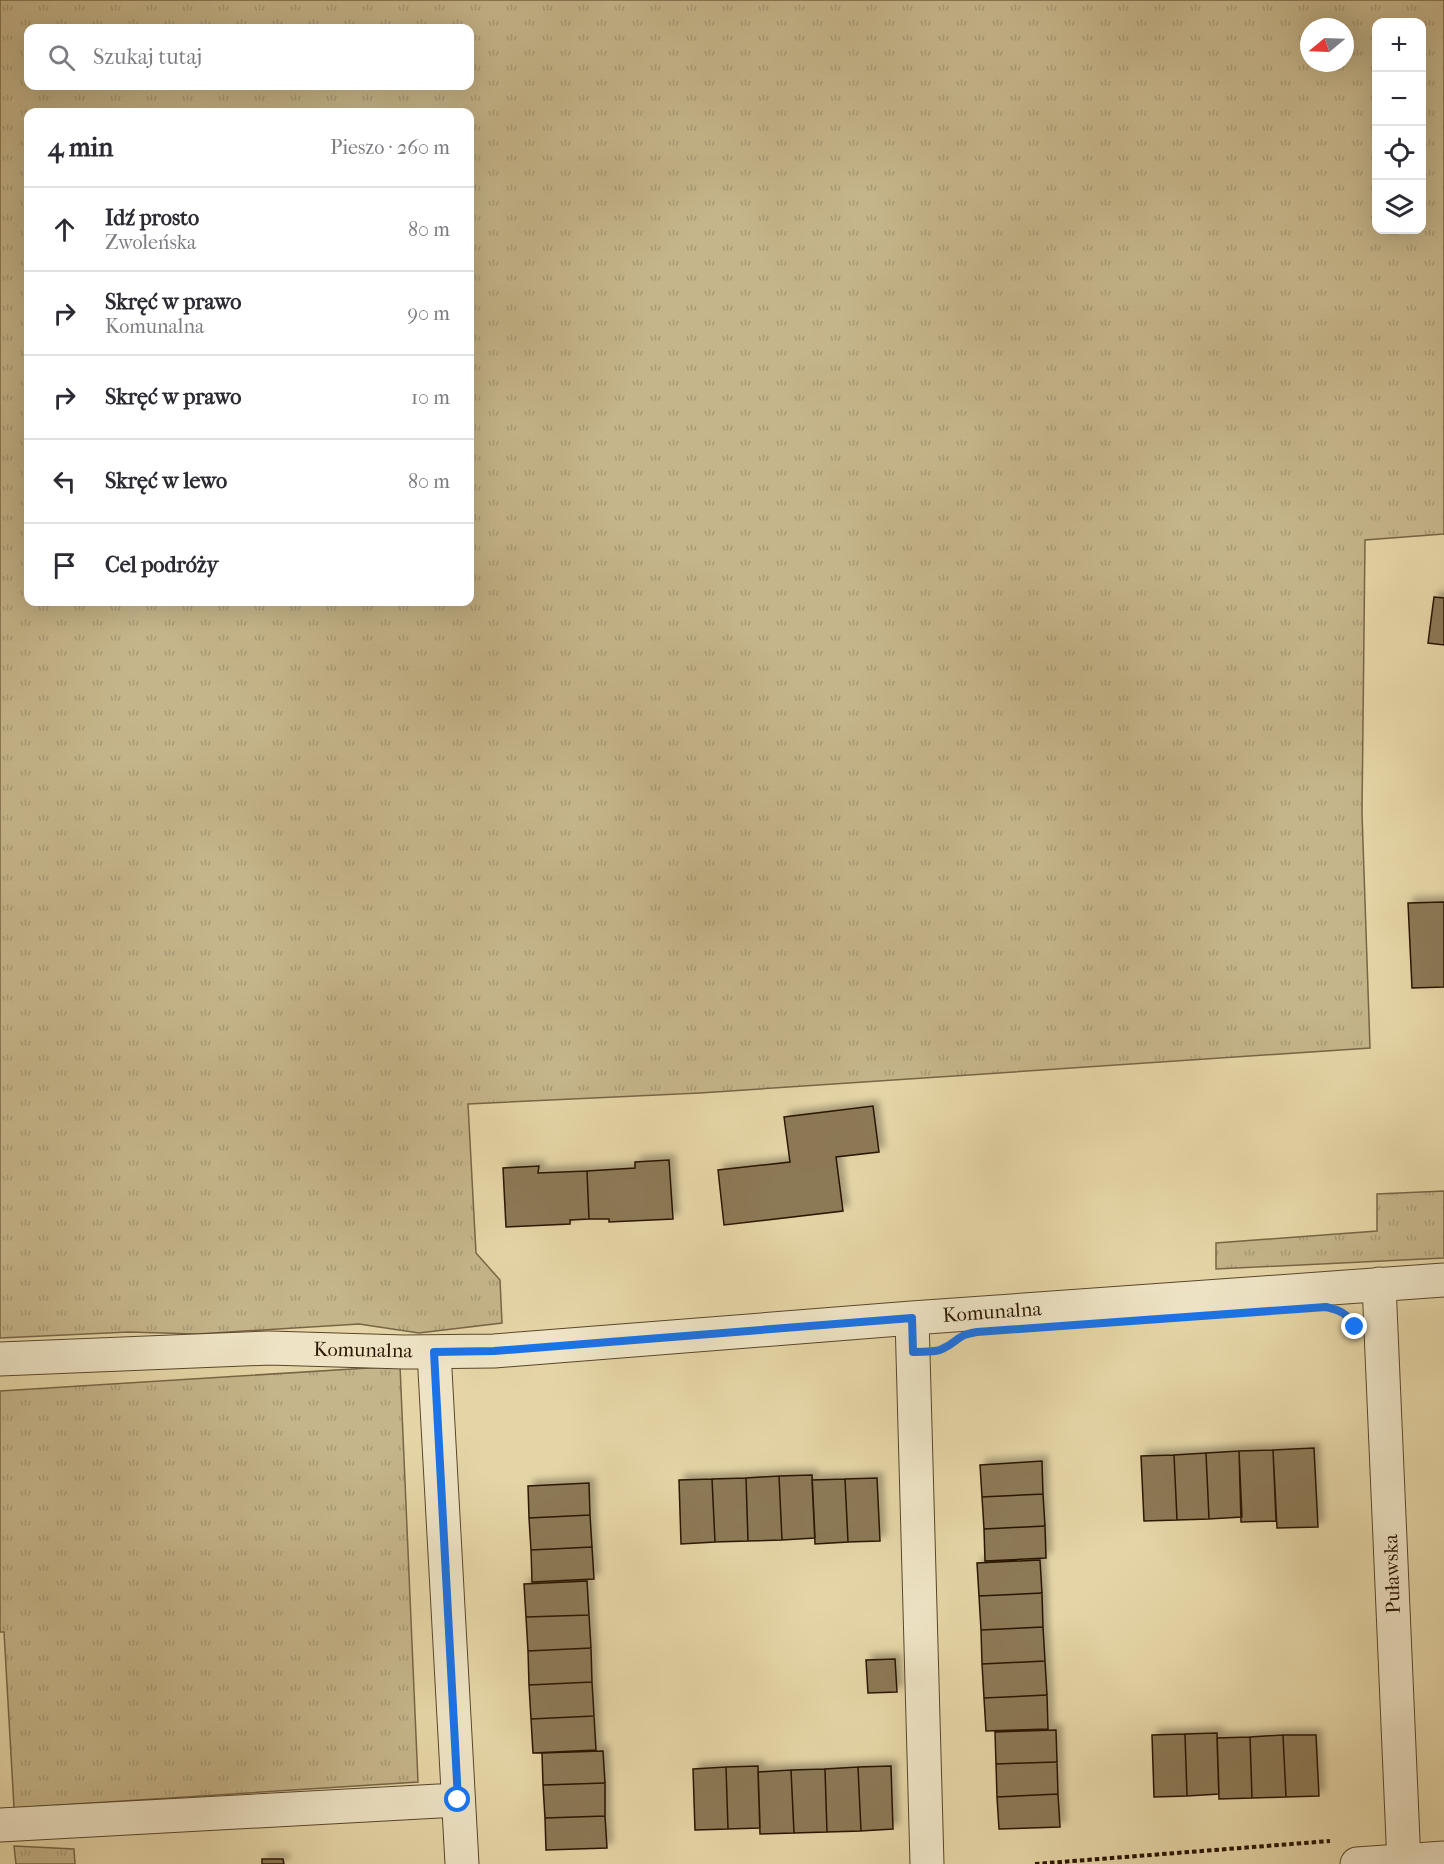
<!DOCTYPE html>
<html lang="pl">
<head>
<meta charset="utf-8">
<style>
  :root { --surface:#fff; --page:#f7f7f7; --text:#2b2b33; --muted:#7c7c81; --line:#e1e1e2 }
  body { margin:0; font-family:"IM FELL French Canon",serif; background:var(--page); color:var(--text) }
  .controls { position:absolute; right:18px; top:18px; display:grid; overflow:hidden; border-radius:12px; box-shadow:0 6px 24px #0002 }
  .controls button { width:54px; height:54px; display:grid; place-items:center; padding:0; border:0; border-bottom:2px solid var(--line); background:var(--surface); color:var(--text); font:30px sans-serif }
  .compass { position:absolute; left:1300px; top:18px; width:54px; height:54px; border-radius:50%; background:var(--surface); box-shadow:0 6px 24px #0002; rotate:251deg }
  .stop { position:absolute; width:18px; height:18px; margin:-14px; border:4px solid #1a73e8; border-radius:50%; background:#fff }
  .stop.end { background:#1a73e8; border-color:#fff; box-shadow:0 2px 6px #0008 }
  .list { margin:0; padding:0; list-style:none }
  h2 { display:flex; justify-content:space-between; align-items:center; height:78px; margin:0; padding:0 24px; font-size:26px }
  h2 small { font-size:20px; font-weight:400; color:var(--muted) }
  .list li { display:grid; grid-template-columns:39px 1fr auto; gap:18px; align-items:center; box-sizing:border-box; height:84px; padding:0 24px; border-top:2px solid var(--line) }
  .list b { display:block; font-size:22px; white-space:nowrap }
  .list p { margin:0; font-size:20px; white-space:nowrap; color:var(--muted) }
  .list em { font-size:20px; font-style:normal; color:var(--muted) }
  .icon { flex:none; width:33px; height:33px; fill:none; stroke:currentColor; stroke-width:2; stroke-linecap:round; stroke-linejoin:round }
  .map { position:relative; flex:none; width:1444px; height:1864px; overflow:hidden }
  .search { position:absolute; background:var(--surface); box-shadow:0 6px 24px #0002; left:24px; top:24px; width:450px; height:66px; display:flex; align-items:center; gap:15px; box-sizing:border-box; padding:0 21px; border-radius:12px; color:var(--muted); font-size:22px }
  .panel { position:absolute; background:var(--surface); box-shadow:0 6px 24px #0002; left:24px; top:108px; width:450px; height:498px; border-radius:12px }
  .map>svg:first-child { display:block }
</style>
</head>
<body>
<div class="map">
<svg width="1444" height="1864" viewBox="0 0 1444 1864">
  <defs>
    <pattern id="grass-tufts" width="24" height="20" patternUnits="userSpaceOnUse" patternTransform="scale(1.5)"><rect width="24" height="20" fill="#c5b58a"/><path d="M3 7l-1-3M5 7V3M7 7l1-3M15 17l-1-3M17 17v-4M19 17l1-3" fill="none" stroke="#a99b75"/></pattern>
    <filter id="shadow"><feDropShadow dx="5.5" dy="-5.5" stdDeviation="3" flood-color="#0004"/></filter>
  </defs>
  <rect width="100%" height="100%" fill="#e5d5a6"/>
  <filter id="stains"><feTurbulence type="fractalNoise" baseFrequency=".00333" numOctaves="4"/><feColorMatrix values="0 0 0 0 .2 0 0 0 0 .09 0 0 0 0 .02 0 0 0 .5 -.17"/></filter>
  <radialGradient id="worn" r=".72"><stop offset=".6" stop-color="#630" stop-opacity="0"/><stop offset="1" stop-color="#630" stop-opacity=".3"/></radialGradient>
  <!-- grass -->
  <path fill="url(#grass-tufts)" stroke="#786646" stroke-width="1.5" fill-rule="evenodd" d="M 0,0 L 1444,0 L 1444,534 L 1365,540 L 1362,813 L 1370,1048 L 700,1093 L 468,1104 L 476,1253 L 500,1280 L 502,1323 L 419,1333 L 359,1324 L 197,1334 L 129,1332 L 0,1338 ZM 1376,22 L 1422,22 L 1422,230 L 1376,230 ZM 1309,27 L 1345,27 L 1345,63 L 1309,63 ZM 470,28 L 470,86 L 28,86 L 28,28 ZM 28,112 L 470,112 L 470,602 L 28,602 Z
    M 1444,1191 L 1444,1258 L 1216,1269 L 1216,1243 L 1377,1231 L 1377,1194 Z
    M 400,1366 L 418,1782 L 14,1808 L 4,1632 L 0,1632 L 0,1391 Z
    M 14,1846 L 74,1849 L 75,1864 L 16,1864 Z"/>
  <!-- building -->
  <path fill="#8c7957" stroke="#2b1602" stroke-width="1.5" filter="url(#shadow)" d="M 1434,597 L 1444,598 L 1444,645 L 1428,643 Z
    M 1444,902 L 1444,987 L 1412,988 L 1408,903 Z
    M 873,1106 L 879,1152 L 836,1157 L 843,1211 L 724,1225 L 718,1170 L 790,1162 L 784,1117 Z
    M 669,1160 L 673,1219 L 609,1222 L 609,1219 L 589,1219 L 587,1171 L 635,1168 L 635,1162 Z
    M 539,1166 L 538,1173 L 587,1171 L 589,1219 L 570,1220 L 570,1224 L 506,1227 L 503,1168 Z
    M 1314,1448 L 1318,1527 L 1277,1528 L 1273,1450 Z
    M 1273,1450 L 1276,1521 L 1241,1522 L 1239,1451 Z
    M 1239,1451 L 1242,1517 L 1209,1519 L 1206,1453 Z
    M 1206,1453 L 1209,1519 L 1177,1520 L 1174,1455 Z
    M 1174,1455 L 1177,1520 L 1144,1521 L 1141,1456 Z
    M 1042,1461 L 1043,1494 L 982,1497 L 980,1465 Z
    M 812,1475 L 815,1538 L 782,1540 L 779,1476 Z
    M 779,1476 L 782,1540 L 748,1541 L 746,1478 Z
    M 746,1478 L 748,1541 L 715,1542 L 712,1479 Z
    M 877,1478 L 880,1541 L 848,1542 L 845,1479 Z
    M 712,1479 L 715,1542 L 681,1544 L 679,1480 Z
    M 845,1479 L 848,1542 L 815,1544 L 812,1480 Z
    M 589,1483 L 590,1515 L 529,1518 L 528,1486 Z
    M 1043,1494 L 1045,1526 L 984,1529 L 982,1497 Z
    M 590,1515 L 592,1547 L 531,1550 L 529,1518 Z
    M 1045,1526 L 1046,1558 L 985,1561 L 984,1529 Z
    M 592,1547 L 594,1579 L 532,1582 L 531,1550 Z
    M 1040,1560 L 1042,1593 L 979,1596 L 977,1563 Z
    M 587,1581 L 589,1615 L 526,1617 L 524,1584 Z
    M 1042,1593 L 1043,1627 L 981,1630 L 979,1596 Z
    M 589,1615 L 591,1648 L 528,1651 L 526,1617 Z
    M 1043,1627 L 1045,1661 L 982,1664 L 981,1630 Z
    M 591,1648 L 592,1682 L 529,1685 L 528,1651 Z
    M 895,1659 L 897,1692 L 868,1693 L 866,1660 Z
    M 1045,1661 L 1047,1695 L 984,1698 L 982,1664 Z
    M 592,1682 L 594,1716 L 531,1719 L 529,1685 Z
    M 1047,1695 L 1048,1729 L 986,1731 L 984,1698 Z
    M 594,1716 L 596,1750 L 533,1753 L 531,1719 Z
    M 1056,1730 L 1057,1762 L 996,1764 L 995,1732 Z
    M 1217,1733 L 1219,1794 L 1187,1796 L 1185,1734 Z
    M 1185,1734 L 1187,1796 L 1154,1797 L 1152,1735 Z
    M 1283,1735 L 1316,1735 L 1319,1796 L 1286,1797 Z
    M 1283,1735 L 1286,1797 L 1252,1798 L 1250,1737 Z
    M 1250,1737 L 1252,1798 L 1219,1799 L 1217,1738 Z
    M 603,1751 L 605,1783 L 543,1785 L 542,1753 Z
    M 1057,1762 L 1058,1794 L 997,1797 L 996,1764 Z
    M 758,1766 L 760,1828 L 728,1829 L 726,1767 Z
    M 891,1766 L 893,1829 L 861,1831 L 858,1767 Z
    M 726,1767 L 728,1829 L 695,1830 L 693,1769 Z
    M 858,1767 L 861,1831 L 827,1832 L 825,1769 Z
    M 825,1769 L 827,1832 L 794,1833 L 791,1770 Z
    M 791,1770 L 794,1833 L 760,1834 L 758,1772 Z
    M 605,1783 L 605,1816 L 545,1818 L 543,1785 Z
    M 1058,1794 L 1060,1827 L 999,1829 L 997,1797 Z
    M 605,1816 L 607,1848 L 546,1850 L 545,1818 Z
    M 262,1859 L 283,1859 L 284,1864 L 262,1864 Z"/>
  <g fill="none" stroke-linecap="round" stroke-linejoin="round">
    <!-- minor casing -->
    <g stroke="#5a462b" stroke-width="35">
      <path id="minor" d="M 1379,1284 L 1404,1864
        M 912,1318 L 927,1864
        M 434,1352 L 462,1864
        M 0,1359 L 269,1348 L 404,1352 L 494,1351 L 912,1318 L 1444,1280
        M 0,1825 L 457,1800
        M 1357,1864 L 1444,1858"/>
    </g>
    <!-- path -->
    <path stroke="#2b1602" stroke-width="4" stroke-dasharray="4.5 3" stroke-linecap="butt" d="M 1035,1864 L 1330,1841"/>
    <!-- minor -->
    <use href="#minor" stroke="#eee4c5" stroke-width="33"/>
  </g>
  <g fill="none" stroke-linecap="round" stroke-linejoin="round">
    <!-- route -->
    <path stroke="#1a73e8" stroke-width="8" d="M 458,1800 L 434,1352 L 494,1351 L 912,1318 L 913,1352 C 922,1351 935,1353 942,1349 C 958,1342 956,1335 977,1332 L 1326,1307 C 1340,1310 1348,1314 1355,1327"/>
  </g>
  <g text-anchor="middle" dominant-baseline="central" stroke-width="5" stroke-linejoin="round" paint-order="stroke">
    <!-- street labels -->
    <g font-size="20" fill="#2b1602" stroke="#eee4c5">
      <text transform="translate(992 1312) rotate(-4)">Komunalna</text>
      <text transform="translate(363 1350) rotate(1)">Komunalna</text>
      <text transform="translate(1392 1574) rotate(-92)">Puławska</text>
    </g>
  </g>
  <rect width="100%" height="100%" filter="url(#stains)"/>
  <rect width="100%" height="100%" fill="url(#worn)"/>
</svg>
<div class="controls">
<button>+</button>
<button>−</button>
<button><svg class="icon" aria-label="locate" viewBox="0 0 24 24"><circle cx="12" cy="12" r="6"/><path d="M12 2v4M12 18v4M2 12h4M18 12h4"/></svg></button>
<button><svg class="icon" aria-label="layers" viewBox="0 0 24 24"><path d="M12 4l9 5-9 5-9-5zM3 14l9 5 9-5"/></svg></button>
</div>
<svg class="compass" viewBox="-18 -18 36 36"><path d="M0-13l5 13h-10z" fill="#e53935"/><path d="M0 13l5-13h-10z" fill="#7c7c81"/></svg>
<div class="stop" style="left:458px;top:1800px"></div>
<div class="stop end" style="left:1355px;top:1327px"></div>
<div class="search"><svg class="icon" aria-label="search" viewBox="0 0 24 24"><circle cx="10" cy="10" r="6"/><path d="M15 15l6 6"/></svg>Szukaj tutaj</div>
<section class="panel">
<h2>4 min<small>Pieszo · 260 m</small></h2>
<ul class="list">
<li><svg class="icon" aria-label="ahead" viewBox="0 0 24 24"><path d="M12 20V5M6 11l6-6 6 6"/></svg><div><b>Idź prosto</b><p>Zwoleńska</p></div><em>80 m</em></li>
<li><svg class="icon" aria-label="right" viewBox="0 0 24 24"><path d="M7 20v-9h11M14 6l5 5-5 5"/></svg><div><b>Skręć w prawo</b><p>Komunalna</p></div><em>90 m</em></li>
<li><svg class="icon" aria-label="right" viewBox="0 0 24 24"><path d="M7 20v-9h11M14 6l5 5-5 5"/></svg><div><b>Skręć w prawo</b></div><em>10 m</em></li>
<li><svg class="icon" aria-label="left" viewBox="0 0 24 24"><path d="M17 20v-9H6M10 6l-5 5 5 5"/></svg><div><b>Skręć w lewo</b></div><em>80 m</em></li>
<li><svg class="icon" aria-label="arrive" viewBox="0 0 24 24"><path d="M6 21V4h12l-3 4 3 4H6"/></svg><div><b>Cel podróży</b></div></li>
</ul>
</section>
</div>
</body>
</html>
